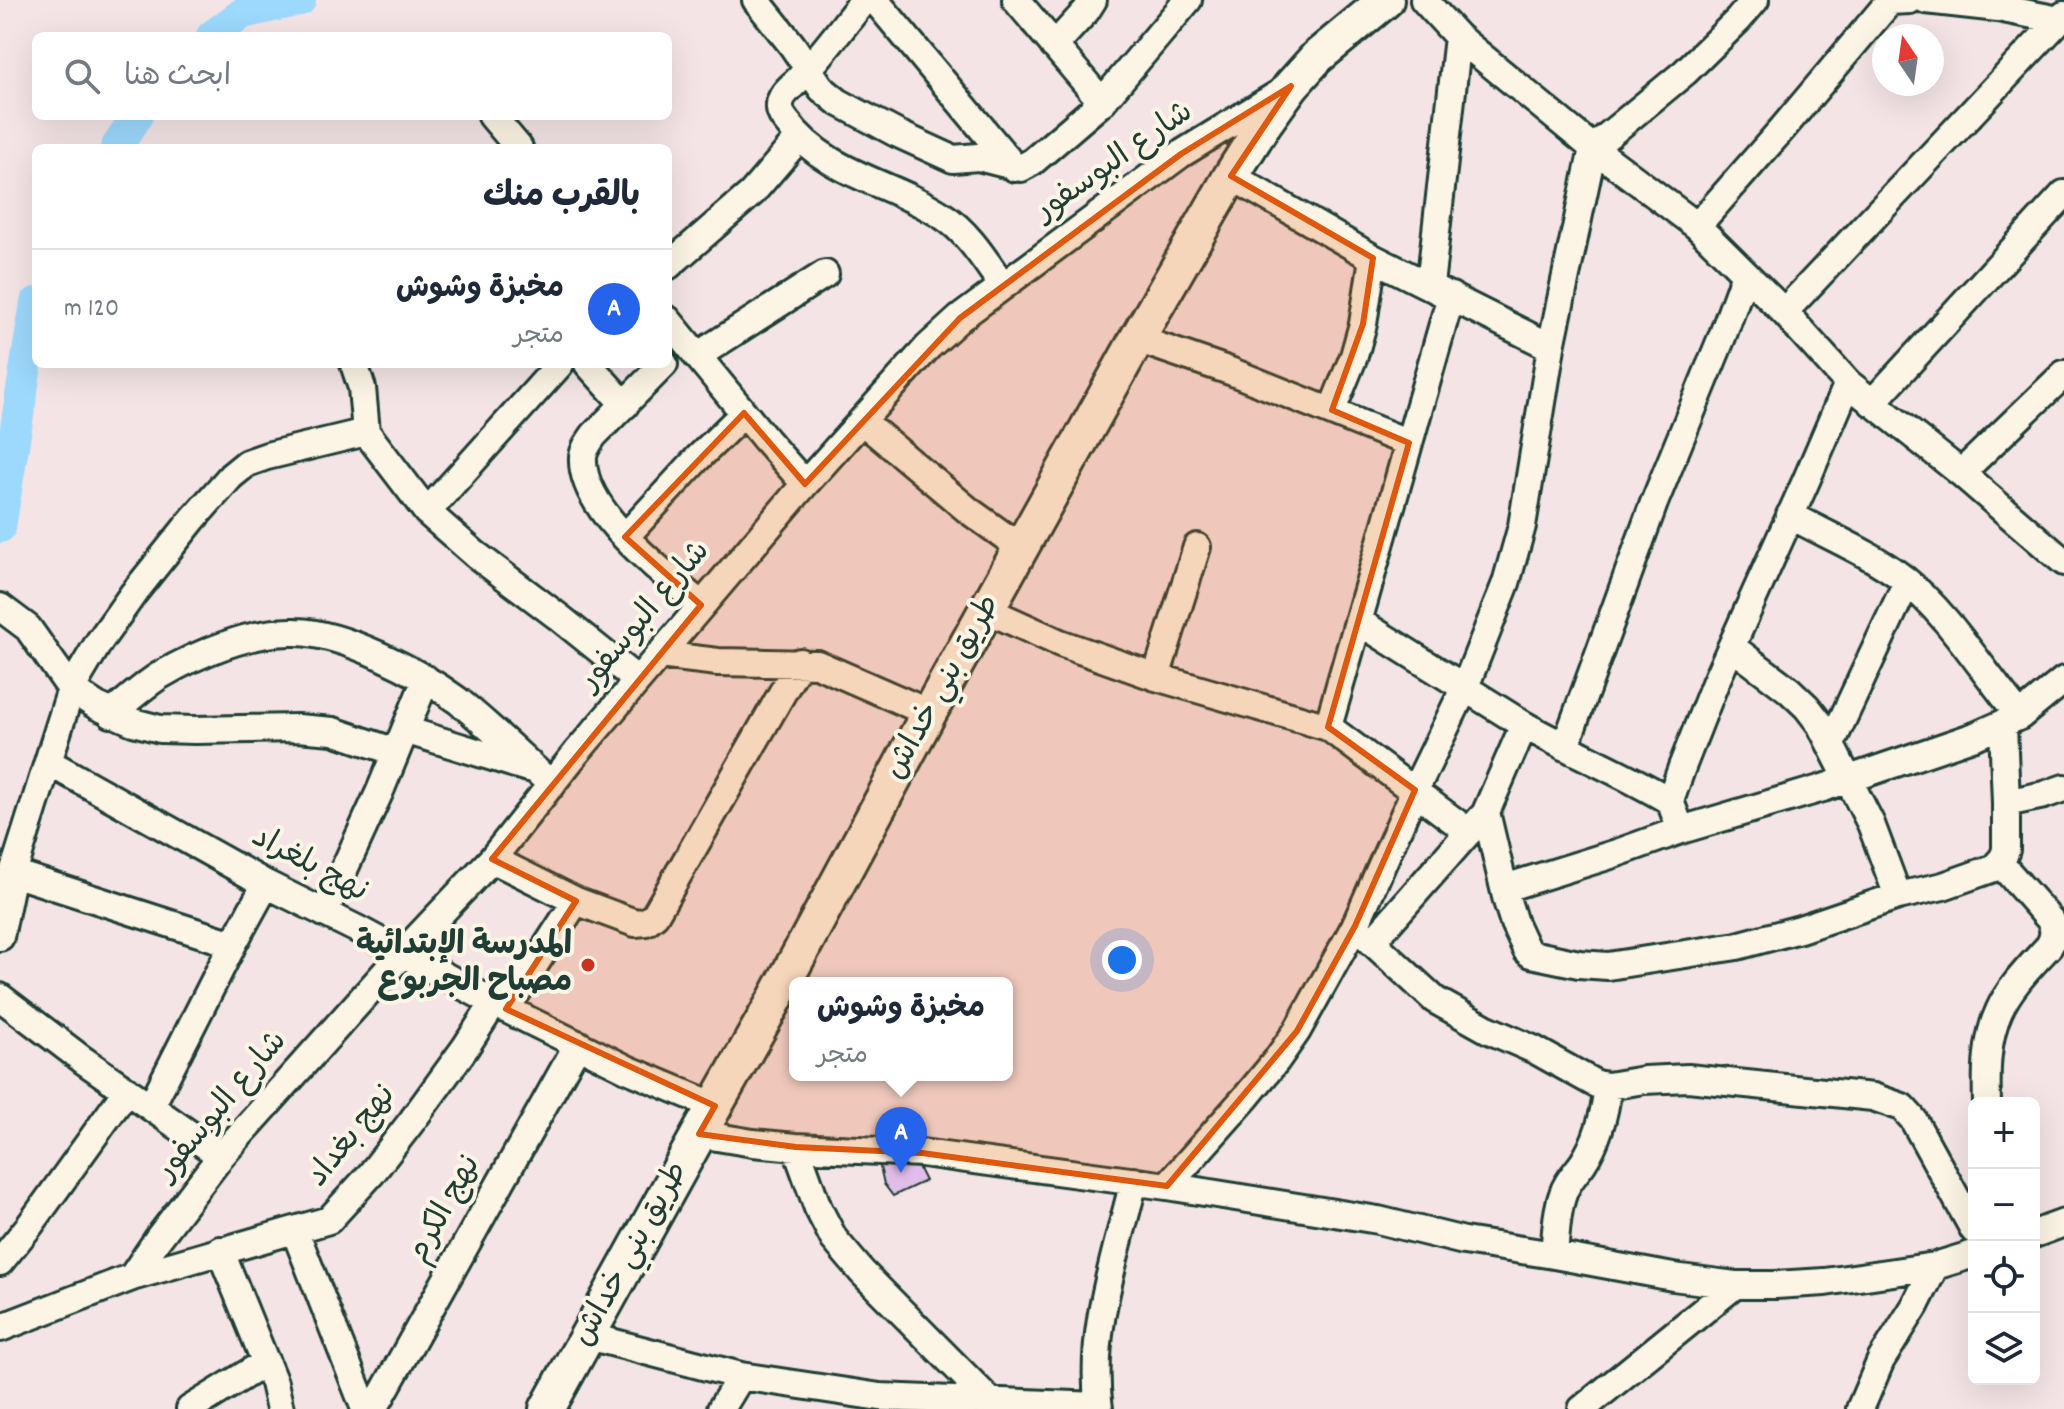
<!DOCTYPE html>
<html lang="ar">
<head>
<meta charset="utf-8">
<style>
  :root { --surface:#fff; --page:#f6f6f7; --text:#1f2937; --muted:#747a83; --line:#e0e1e3; --accent:#2563eb }
  body { margin:0; font-family:Dekko,"Playpen Sans Arabic",sans-serif; background:var(--page); color:var(--text); direction:rtl }
  .controls { position:absolute; right:24px; bottom:24px; display:grid; overflow:hidden; border-radius:12px; box-shadow:0 8px 32px #0002 }
  .controls button { width:72px; height:72px; display:grid; place-items:center; padding:0; border:0; border-bottom:2px solid var(--line); background:var(--surface); color:var(--text); font:40px sans-serif }
  .compass { position:absolute; left:1872px; top:24px; width:72px; height:72px; border-radius:50%; background:var(--surface); box-shadow:0 8px 32px #0002; rotate:347deg }
  .you { position:absolute; left:1122px; top:960px; width:28px; height:28px; margin:-20px; border:6px solid #fff; border-radius:50%; background:#1a73e8; box-shadow:0 0 0 12px #1a73e833 }
  .badge { display:grid; place-items:center; width:52px; height:52px; border-radius:50%; background:var(--accent); color:#fff; font-size:26px; font-weight:700 }
  .pin { position:absolute; translate:-50% -66px; filter:drop-shadow(0 2px 4px #0008) }
  .pin::after { content:''; position:absolute; top:42px; width:28px; height:24px; background:inherit; clip-path:polygon(0 0,100% 0,50% 100%) }
  .popup { position:absolute; left:789px; top:977px; width:224px; height:104px; box-sizing:border-box; display:grid; place-content:center; border-radius:12px; background:var(--surface); filter:drop-shadow(0 2px 6px #0005); font-size:26px; white-space:nowrap; color:var(--muted) }
  .popup b { font-size:30px; color:var(--text) }
  .popup::after { content:''; position:absolute; left:50%; top:100%; margin-left:-16px; border:16px solid transparent; border-top-color:var(--surface) }
  .list { margin:0; padding:0; list-style:none }
  h2 { display:flex; justify-content:space-between; align-items:center; height:104px; margin:0; padding:0 32px; font-size:34px }
  h2 small { font-size:26px; font-weight:400; color:var(--muted) }
  .list li { display:grid; grid-template-columns:52px 1fr auto; gap:24px; align-items:center; box-sizing:border-box; height:120px; padding:0 32px; border-top:2px solid var(--line) }
  .list b { display:block; font-size:30px; white-space:nowrap }
  .list p { margin:0; font-size:26px; white-space:nowrap; color:var(--muted) }
  .list em { font-size:26px; font-style:normal; color:var(--muted) }
  .icon { flex:none; width:44px; height:44px; fill:none; stroke:currentColor; stroke-width:2; stroke-linecap:round; stroke-linejoin:round }
  .map { position:relative; flex:none; width:2064px; height:1409px; overflow:hidden; direction:ltr }
  .search { position:absolute; background:var(--surface); box-shadow:0 8px 32px #0002; left:32px; top:32px; width:640px; height:88px; display:flex; align-items:center; gap:20px; box-sizing:border-box; padding:0 28px; border-radius:12px; color:var(--muted); font-size:30px }
  .panel { position:absolute; background:var(--surface); box-shadow:0 8px 32px #0002; left:32px; top:144px; width:640px; height:224px; border-radius:12px; direction:rtl }
  .map>svg:first-child { display:block }
</style>
</head>
<body>
<div class="map">
<svg width="2064" height="1409" viewBox="0 0 2064 1409">
  <rect width="100%" height="100%" fill="#f4e4e6"/>
  <filter id="ink" filterUnits="userSpaceOnUse"><feTurbulence type="fractalNoise" baseFrequency=".0125" numOctaves="2"/><feDisplacementMap in="SourceGraphic" scale="16" xChannelSelector="R" yChannelSelector="G"/><feConvolveMatrix kernelMatrix="1 2 1 2 8 2 1 2 1" color-interpolation-filters="sRGB"/></filter>
  <g filter="url(#ink)">
    <g fill="none" stroke-linecap="round" stroke-linejoin="round">
      <!-- river -->
      <path stroke="#9cd9fd" stroke-width="32" d="M 212,36 L 243,13 L 300,0
        M 116,148 L 137,116
        M 0,527 L 36,303"/>
    </g>
    <!-- building -->
    <path fill="#e1bee9" stroke="#1f3d34" stroke-width="2" d="M 877,1154 L 915,1161 L 925,1181 L 893,1196 L 884,1184 Z"/>
    <g fill="none" stroke-linecap="round" stroke-linejoin="round">
      <!-- minor casing -->
      <g stroke="#1f3d34" stroke-width="32">
        <path id="minor" d="M 756,0 L 792,45 L 822,89 L 838,102 L 896,133 L 953,159 L 978,157 L 1021,168 L 1032,162 L 1102,102 L 1188,0
          M 864,0 C 842,27 822,56 797,81 C 791,87 780,95 780,105 C 779,112 783,117 787,122 C 826,175 892,182 943,216 C 969,233 986,262 1003,286
          M 875,0 L 1015,168
          M 1016,0 L 1102,102
          M 1424,0 L 1458,37 L 1593,148 L 1697,226 L 1784,312 L 1848,383 L 1961,473 L 2064,562
          M 1926,0 L 1998,8 L 2059,20
          M 1054,46 L 1086,11 L 1093,0
          M 492,116 L 519,148
          M 1231,176 L 1373,258 L 1551,347
          M 1697,226 L 1783,128 L 1890,1 L 1910,0
          M 668,266 L 752,193 L 799,138
          M 1430,285 L 1458,37
          M 1784,312 L 2064,15
          M 668,320 L 766,440 L 805,484
          M 1137,339 L 1230,371 L 1409,443
          M 697,356 L 825,274
          M 354,364 L 362,388 L 366,432 L 427,512 L 475,554 L 560,618 L 637,680
          M 588,364 L 625,405
          M 664,364 L 594,435 C 589,442 584,449 583,457 C 580,511 664,573 701,605
          M 1872,403 L 2064,194
          M 1332,410 L 1354,356 L 1363,324 L 1373,258
          M 862,421 L 968,510 L 1021,548
          M 1961,473 L 2064,374
          M 427,512 L 560,364
          M 1790,515 C 1828,536 1870,553 1904,579 C 1950,616 1982,671 2020,716
          M 625,537 L 697,459 L 744,413
          M 0,607 L 28,628 L 71,689 L 97,706 L 133,722 L 160,729 L 195,730 L 297,728 L 333,731 L 396,752
          M 987,610 L 1060,643 L 1156,677 L 1328,727 L 1469,832
          M 1358,621 L 1524,725 C 1572,752 1623,773 1670,801
          M 1732,647 L 1789,690 L 1807,707 L 1820,724 L 1871,824 L 1898,896
          M 659,655 L 718,662 L 817,664 L 929,713
          M 1156,677 L 1197,547
          M 111,714 C 127,701 142,687 159,676 C 196,654 253,630 296,632 C 344,633 419,672 457,700 C 490,726 521,757 552,785
          M 1524,725 L 1486,812 L 1507,901 L 1514,923 L 1527,951 L 1531,954 L 1579,964 L 1608,966 L 1737,946 L 1800,929 L 1898,896 L 1943,886 L 1994,868 L 2003,858 L 2006,850 L 2006,803 L 2003,725
          M 1328,727 L 1451,296
          M 405,730 L 528,768
          M 1831,744 L 1907,582
          M 1565,747 L 1654,503 L 1722,337 L 1745,274
          M 48,762 L 266,884 L 359,930 L 506,1009 L 627,1069 L 715,1106
          M 2006,803 L 2044,795 L 2064,788
          M 1681,830 L 1670,801 L 1682,767 L 1715,683 L 1806,481 L 1848,383
          M 492,859 L 576,901 L 635,923 L 646,922 L 655,915 L 800,662
          M 13,873 L 233,944
          M 1505,888 L 1617,853 L 1681,830 L 1823,788 L 1975,736 L 2020,716 L 2064,680
          M 324,913 L 380,791 L 426,679
          M 1355,926 L 1435,1000 L 1487,1029 L 1535,1050 L 1596,1084 L 1608,1086 L 1644,1080 L 1688,1078 L 1873,1097 L 1902,1107 L 1913,1119 L 1974,1230
          M 0,937 L 13,873 L 71,689 L 99,642 L 133,594 L 193,519 L 231,476 L 247,463 L 267,456 L 366,432
          M 1372,942 L 1481,818
          M 0,997 L 83,1060 L 221,1156
          M 506,1009 L 576,901
          M 1987,1103 C 1986,1073 1986,1039 1999,1011 C 2010,986 2031,966 2049,946 C 2054,938 2054,932 2052,922 L 2000,863
          M 151,1106 L 233,944 L 266,884
          M 699,1134 L 753,1143 L 796,1147 L 922,1153 L 1167,1186 L 1378,1220 L 1464,1241 L 1554,1255 L 1673,1277 L 1735,1285 L 1775,1285 L 1825,1282 L 1935,1266 L 1974,1254
          M 796,1147 L 818,1208 L 834,1239 L 862,1272 L 991,1402
          M 1167,1186 L 1247,1096 L 1276,1061 L 1297,1031 L 1355,926 L 1415,790 L 1465,687 L 1506,583 L 1522,526 L 1551,347 L 1593,148 L 1685,72 L 1738,20 L 1755,0
          M 295,1231 L 365,1409
          M 2034,1234 L 2064,1223
          M 220,1250 L 274,1383 L 280,1409
          M 1554,1255 C 1556,1235 1556,1213 1563,1194 C 1567,1181 1576,1173 1583,1163 C 1598,1140 1605,1113 1608,1086
          M 0,1262 L 30,1225 L 127,1090
          M 132,1277 L 157,1240 L 221,1156 L 402,954 L 492,859 L 577,752 L 805,484 L 928,347 L 960,318 L 1181,154 L 1282,92
          M 0,1328 L 132,1277 L 329,1220 L 371,1174 L 412,1121 L 465,1048 L 494,1003
          M 588,1336 L 741,1376 L 880,1397 L 1098,1406
          M 190,1409 L 266,1362
          M 374,1409 L 578,1044
          M 721,1409 L 741,1376
          M 1099,1409 C 1088,1332 1116,1256 1134,1181
          M 1582,1409 L 1735,1285
          M 1860,1409 L 1881,1360 L 1915,1306 L 1935,1266"/>
      </g>
      <!-- major casing -->
      <g stroke="#1f3d34" stroke-width="40">
        <path id="major" d="M 547,1409 L 699,1134 L 772,1005 L 929,713 L 1137,339 L 1231,176 L 1263,125 L 1291,86 L 1317,57 L 1386,0"/>
      </g>
      <!-- minor -->
      <use href="#minor" stroke="#fcf5e5" stroke-width="26"/>
      <!-- major -->
      <use href="#major" stroke="#fcf5e5" stroke-width="34"/>
    </g>
  </g>
  <!-- marked area -->
  <path fill="#de580e" fill-opacity="0.2" stroke="#de580e" stroke-width="6" stroke-linejoin="round" d="M 1291,86 L 1231,176 L 1373,258 L 1363,324 L 1332,410 L 1409,443 L 1328,727 L 1415,790 L 1355,926 L 1297,1031 L 1167,1186 L 922,1153 L 796,1147 L 699,1134 L 715,1106 L 506,1009 L 576,901 L 492,859 L 701,605 L 625,537 L 744,413 L 805,484 L 960,318 L 1181,154 Z"/>
  <!-- markers -->
  <circle fill="#c8321e" stroke="#fcf5e5" stroke-width="3" cx="588" cy="965" r="8"/>
  <g text-anchor="middle" dominant-baseline="central" stroke-width="8" stroke-linejoin="round" paint-order="stroke">
    <!-- street labels -->
    <g font-size="32" fill="#1f3d34" stroke="#fcf5e5">
      <text transform="translate(1115 163) rotate(-35)">شارع البوسفور</text>
      <text transform="translate(646 617) rotate(-50)">شارع البوسفور</text>
      <text transform="translate(944 688) rotate(-61)">طريق بني خداش</text>
      <text transform="translate(309 866) rotate(28)">نهج بلغراد</text>
      <text transform="translate(223 1107) rotate(-50)">شارع البوسفور</text>
      <text transform="translate(353 1137) rotate(-51)">نهج بغداد</text>
      <text transform="translate(446 1210) rotate(-61)">نهج الكرم</text>
      <text transform="translate(632 1255) rotate(-61)">طريق بني خداش</text>
    </g>
    <!-- poi labels -->
    <g font-size="32" font-weight="bold" fill="#1f3d34" stroke="#fcf5e5" text-anchor="end">
      <text x="572" y="947">المدرسة الإبتدائية<tspan x="572" dy="37">مصباح الجربوع</tspan></text>
    </g>
  </g>
</svg>
<div class="controls">
<button>+</button>
<button>−</button>
<button><svg class="icon" aria-label="locate" viewBox="0 0 24 24"><circle cx="12" cy="12" r="6"/><path d="M12 2v4M12 18v4M2 12h4M18 12h4"/></svg></button>
<button><svg class="icon" aria-label="layers" viewBox="0 0 24 24"><path d="M12 4l9 5-9 5-9-5zM3 14l9 5 9-5"/></svg></button>
</div>
<svg class="compass" viewBox="-18 -18 36 36"><path d="M0-13l5 13h-10z" fill="#e53935"/><path d="M0 13l5-13h-10z" fill="#747a83"/></svg>
<div class="you"></div>
<div class="pin badge" style="left:901px;top:1173px">A</div>
<div class="popup"><b>مخبزة وشوش</b>متجر</div>
<div class="search"><svg class="icon" aria-label="search" viewBox="0 0 24 24"><circle cx="10" cy="10" r="6"/><path d="M15 15l6 6"/></svg>ابحث هنا</div>
<section class="panel">
<h2>بالقرب منك<small></small></h2>
<ul class="list">
<li><span class="badge">A</span><div><b>مخبزة وشوش</b><p>متجر</p></div><em>120 m</em></li>
</ul>
</section>
</div>
</body>
</html>
